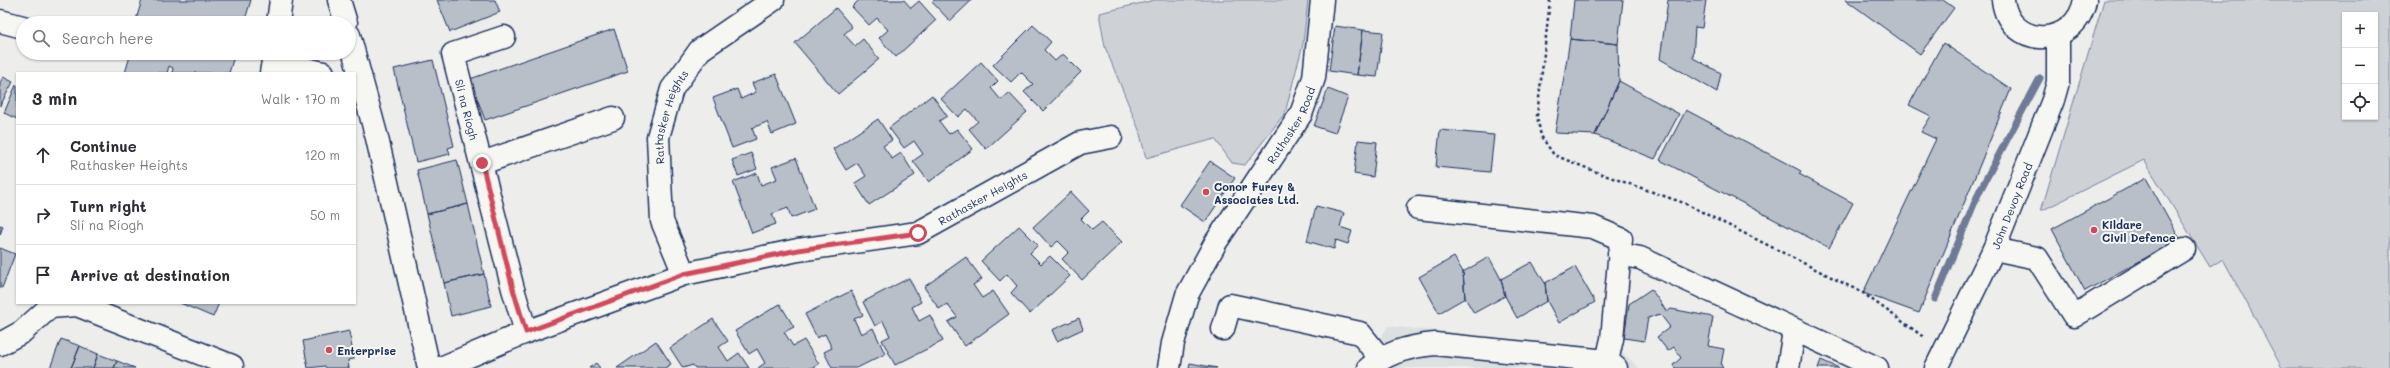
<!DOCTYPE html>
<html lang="en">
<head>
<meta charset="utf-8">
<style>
  :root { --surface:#fff; --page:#f2f2f3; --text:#2b2b33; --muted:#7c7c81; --line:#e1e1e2 }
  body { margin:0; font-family:Mali,sans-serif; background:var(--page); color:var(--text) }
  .controls { position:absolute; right:12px; top:12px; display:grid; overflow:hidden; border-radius:0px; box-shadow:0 1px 3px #0004 }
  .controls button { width:36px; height:36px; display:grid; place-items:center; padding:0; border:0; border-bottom:1px solid var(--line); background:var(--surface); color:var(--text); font:20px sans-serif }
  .stop { position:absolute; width:12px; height:12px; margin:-9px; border:3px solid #d1495b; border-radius:50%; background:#fff }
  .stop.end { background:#d1495b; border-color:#fff; box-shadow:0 1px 4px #0008 }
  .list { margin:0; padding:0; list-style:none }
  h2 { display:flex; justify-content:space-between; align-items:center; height:52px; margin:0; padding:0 16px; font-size:17px }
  h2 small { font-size:13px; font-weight:400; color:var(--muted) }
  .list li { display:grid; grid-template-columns:26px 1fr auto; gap:12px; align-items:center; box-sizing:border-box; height:60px; padding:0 16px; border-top:1px solid var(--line) }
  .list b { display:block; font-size:15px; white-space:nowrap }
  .list p { margin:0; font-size:13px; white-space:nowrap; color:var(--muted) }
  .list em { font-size:13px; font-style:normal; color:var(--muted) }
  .icon { flex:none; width:22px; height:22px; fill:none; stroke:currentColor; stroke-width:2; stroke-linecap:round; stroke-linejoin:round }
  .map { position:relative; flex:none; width:2390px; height:368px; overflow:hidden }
  .search { position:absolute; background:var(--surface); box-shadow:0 1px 3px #0004; left:16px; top:16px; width:340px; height:44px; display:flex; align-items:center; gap:10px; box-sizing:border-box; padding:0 14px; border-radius:22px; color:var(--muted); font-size:15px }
  .panel { position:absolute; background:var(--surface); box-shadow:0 1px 3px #0004; left:16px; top:72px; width:340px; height:232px; border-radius:0px }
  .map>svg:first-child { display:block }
</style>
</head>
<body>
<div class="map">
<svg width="2390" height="368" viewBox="0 0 2390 368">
  <rect width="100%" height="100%" fill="#edeeec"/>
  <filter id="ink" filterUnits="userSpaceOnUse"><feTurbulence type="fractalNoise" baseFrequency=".025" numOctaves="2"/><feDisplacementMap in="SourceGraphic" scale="8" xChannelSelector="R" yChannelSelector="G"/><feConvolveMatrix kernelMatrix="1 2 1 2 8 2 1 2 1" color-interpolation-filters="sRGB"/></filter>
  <g filter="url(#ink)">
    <!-- built -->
    <path fill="#dde0e1" d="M 1388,326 L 1620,350 L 1639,368 L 1361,368 Z"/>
    <!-- green -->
    <path fill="#ced2d7" stroke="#74809a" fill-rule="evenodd" d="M 1155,0 L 1308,0 L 1303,44 L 1285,113 L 1245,165 L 1232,163 L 1215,139 L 1146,158 L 1139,130 L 1105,47 L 1099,13 Z
      M 2104,0 L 2390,0 L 2390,368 L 2282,368 L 2223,259 L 2210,267 L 2144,160 L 2041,211 ZM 2345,15 L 2375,15 L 2375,117 L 2345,117 Z"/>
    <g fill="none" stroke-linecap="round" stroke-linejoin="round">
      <!-- stream -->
      <path stroke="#6e7a96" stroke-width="7" d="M 1935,299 L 1979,192 L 2040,78"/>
    </g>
    <!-- building -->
    <path fill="#b9bfc8" stroke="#1b2f5e" d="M 142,0 L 251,0 L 244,23 L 135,23 Z
      M 437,0 L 495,0 L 500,12 L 450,32 Z
      M 859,0 L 904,0 L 911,8 L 919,1 L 936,20 L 896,57 L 879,38 L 888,30 L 877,18 L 869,25 L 852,7 Z
      M 934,0 L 972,0 L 950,21 L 932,2 Z
      M 1574,0 L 1623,0 L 1618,44 L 1570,39 Z
      M 1668,0 L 1706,0 L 1702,28 L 1695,27 L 1693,58 L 1721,73 L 1717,92 L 1660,59 Z
      M 1846,0 L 1943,0 L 1954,8 L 1920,54 Z
      M 836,8 L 852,27 L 844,34 L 855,46 L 863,39 L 879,59 L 838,94 L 795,43 Z
      M 1033,25 L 1051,42 L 1044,50 L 1055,61 L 1063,54 L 1081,72 L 1043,111 L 1024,92 L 1033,84 L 1021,72 L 1011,82 L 993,65 Z
      M 1335,26 L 1363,30 L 1357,75 L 1329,71 Z
      M 614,29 L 628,71 L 485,120 L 470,79 Z
      M 1363,30 L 1383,32 L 1377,77 L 1357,75 Z
      M 1570,39 L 1618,44 L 1619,81 L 1595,135 L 1555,133 Z
      M 1943,43 L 2011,89 L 1919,313 L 1863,293 L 1936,139 L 1921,132 L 1931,116 L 1909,105 Z
      M 131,53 L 235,53 L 229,73 L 172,73 L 173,68 L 169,66 L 167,73 L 125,73 Z
      M 433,60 L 454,146 L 448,148 L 450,154 L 416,162 L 394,69 Z
      M 981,62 L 998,81 L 991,88 L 1001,100 L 1009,93 L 1027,112 L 986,149 L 969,129 L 978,121 L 967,109 L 958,117 L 941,99 Z
      M 776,74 L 796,124 L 772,134 L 767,122 L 752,128 L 756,139 L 732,148 L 713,98 L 737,89 L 741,99 L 756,92 L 752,83 Z
      M 3,77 L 13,82 L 0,106 L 0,83 Z
      M 1619,81 L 1679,114 L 1655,159 L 1595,135 Z
      M 16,85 L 17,85 L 17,119 L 4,113 Z
      M 1328,89 L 1348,97 L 1335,133 L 1314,126 Z
      M 932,95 L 947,116 L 939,121 L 949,134 L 957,129 L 973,149 L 929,182 L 913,161 L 923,154 L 914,141 L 904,148 L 889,128 Z
      M 1686,110 L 1801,171 L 1799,174 L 1853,203 L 1829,248 L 1660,160 Z
      M 878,119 L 892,140 L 883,146 L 892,159 L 901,153 L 915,175 L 869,205 L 855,183 L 866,176 L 857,163 L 846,170 L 833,149 Z
      M 1440,130 L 1494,135 L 1490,172 L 1436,167 Z
      M 1358,140 L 1377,142 L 1373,177 L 1354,174 Z
      M 751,153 L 757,169 L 738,176 L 732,160 Z
      M 796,158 L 815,209 L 791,218 L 788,208 L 772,214 L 776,224 L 752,233 L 733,182 L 757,173 L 761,185 L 777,179 L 772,167 Z
      M 457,160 L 468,204 L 427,214 L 417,170 Z
      M 1210,161 L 1235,178 L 1205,222 L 1180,205 Z
      M 2146,178 L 2180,239 L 2085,291 L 2052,229 Z
      M 1071,192 L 1089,211 L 1081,219 L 1092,230 L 1102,222 L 1122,242 L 1082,280 L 1062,259 L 1069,252 L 1058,241 L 1051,247 L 1033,227 Z
      M 468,204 L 484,274 L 444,283 L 427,214 Z
      M 1316,206 L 1344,213 L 1340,227 L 1352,231 L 1348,244 L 1336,240 L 1334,249 L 1307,241 Z
      M 0,225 L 3,226 L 0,235 Z
      M 1019,226 L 1038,245 L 1030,253 L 1041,264 L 1050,256 L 1070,276 L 1030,314 L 1011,293 L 1017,286 L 1007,274 L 1000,281 L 981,261 Z
      M 0,248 L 15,254 L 2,288 L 0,287 Z
      M 966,257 L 982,279 L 973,285 L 982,298 L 993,291 L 1009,314 L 965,346 L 948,322 L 957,317 L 947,304 L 939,309 L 924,287 Z
      M 1454,257 L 1463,272 L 1465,298 L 1439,313 L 1419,277 Z
      M 1489,257 L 1501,279 L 1505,296 L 1474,313 L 1465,298 L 1463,272 Z
      M 1532,262 L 1545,283 L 1547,301 L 1517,318 L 1505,296 L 1501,279 Z
      M 1575,267 L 1595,302 L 1559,323 L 1547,301 L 1545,283 Z
      M 484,274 L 491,306 L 451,316 L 444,283 Z
      M 909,278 L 921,302 L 912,307 L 919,321 L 930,315 L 943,341 L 895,365 L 882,340 L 890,336 L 883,321 L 875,326 L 863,302 Z
      M 1651,289 L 1667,312 L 1671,309 L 1713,317 L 1708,346 L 1724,349 L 1721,365 L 1723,368 L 1675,368 L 1673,365 L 1681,358 L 1674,347 L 1668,351 L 1657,337 L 1670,327 L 1660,314 L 1648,318 L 1644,341 L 1624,338 L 1629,304 Z
      M 851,291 L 863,315 L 854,319 L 861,334 L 873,328 L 885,354 L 857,368 L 832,368 L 824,352 L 832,348 L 825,334 L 817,338 L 805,314 Z
      M 180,303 L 219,303 L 213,317 Z
      M 780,304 L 794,327 L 784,332 L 793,346 L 804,340 L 819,364 L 812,368 L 758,368 L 765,363 L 757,349 L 749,354 L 735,331 Z
      M 1079,318 L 1083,329 L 1057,341 L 1052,330 Z
      M 713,319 L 728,341 L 719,347 L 728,361 L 739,353 L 749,368 L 695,368 L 693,365 L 683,368 L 670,348 Z
      M 349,331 L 354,359 L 348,360 L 349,368 L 326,368 L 325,366 L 308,368 L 303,341 Z
      M 61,339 L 80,346 L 71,368 L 50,368 Z
      M 656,341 L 671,364 L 665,368 L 617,368 Z
      M 80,346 L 98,354 L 93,368 L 71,368 Z
      M 98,354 L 117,361 L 114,368 L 93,368 Z
      M 1821,360 L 1839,368 L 1818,368 Z
      M 117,361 L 135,368 L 114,368 Z
      M 596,363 L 600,368 L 589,368 Z
      M 1190,363 L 1217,368 L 1189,368 Z"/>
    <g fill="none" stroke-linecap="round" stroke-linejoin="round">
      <!-- minor casing -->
      <g stroke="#1b2f5e" stroke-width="25">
        <g id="minor">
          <path d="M 2003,0 C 2009,50 2076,49 2085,0"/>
          <path d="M 0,21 L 23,27"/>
          <path d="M 278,23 L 281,0"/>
          <path id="s1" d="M 504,37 L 453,54 L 513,289 L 526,332"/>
          <path d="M 271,73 L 273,61 L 323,73"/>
          <path d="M 482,163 L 613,118"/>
          <path d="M 1418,208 L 1593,227 L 1621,239 L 1612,339 L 1607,361"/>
          <path d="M 1994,249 L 2037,258 L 2074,316 L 2184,249"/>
          <path d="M 1619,254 L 1640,258 L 1877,368"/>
          <path id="s2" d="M 684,274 L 662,221 L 658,137 L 672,89 L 700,50 L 773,0"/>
          <path d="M 1223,329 L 1230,305 L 1360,333 L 1380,358"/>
          <path d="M 0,344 L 22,332 L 50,307 L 77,305 L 232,366"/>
          <path id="s3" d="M 441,368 L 526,332 L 684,274 L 798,250 L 918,233 L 1080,143 L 1111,137"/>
          <path id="s4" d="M 1169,368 L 1173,343 L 1187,295 L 1216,242 L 1301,114 L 1314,78 L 1322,0"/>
          <path d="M 1369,368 C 1387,352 1411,346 1435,344 L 1607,361 L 1616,368"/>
          <path d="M 1788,368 L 1794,331"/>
          <path id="s5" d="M 1936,368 L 1994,249 L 2053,100 L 2058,82 L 2058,35"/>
        </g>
      </g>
      <!-- major casing -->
      <g stroke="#1b2f5e" stroke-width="25">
        <path id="major" d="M 339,0 L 346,23
          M 349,35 L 377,138 L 429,368"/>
      </g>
      <!-- path -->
      <path stroke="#1b2f5e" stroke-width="2.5" stroke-dasharray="3 3" stroke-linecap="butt" d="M 1550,0 L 1537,116 L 1541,136 L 1554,155 L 1604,175 L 1684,203 L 1863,293 L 1925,338"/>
      <!-- minor -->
      <use href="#minor" stroke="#f6f6f2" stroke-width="22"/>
      <!-- major -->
      <use href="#major" stroke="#f6f6f2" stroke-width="22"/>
    </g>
  </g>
  <g fill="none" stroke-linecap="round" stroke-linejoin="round" filter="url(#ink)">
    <!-- route -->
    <path stroke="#d1495b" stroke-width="5" d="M 482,163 L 513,289 L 526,332 L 684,274 L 798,250 L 918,233"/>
  </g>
  <!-- markers -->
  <g fill="#d1495b" stroke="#f6f6f2" stroke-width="1.5">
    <circle cx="1206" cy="192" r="4"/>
    <circle cx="2094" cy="230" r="4"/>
    <circle cx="329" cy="350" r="4"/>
  </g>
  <g text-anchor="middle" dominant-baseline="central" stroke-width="4" stroke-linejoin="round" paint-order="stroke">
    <!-- street labels -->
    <g font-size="11" fill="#1b2f5e" stroke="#f6f6f2">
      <text stroke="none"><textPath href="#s1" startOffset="111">Slí na Ríogh</textPath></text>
      <text stroke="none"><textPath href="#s2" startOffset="164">Rathasker Heights</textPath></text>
      <text stroke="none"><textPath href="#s4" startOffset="275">Rathasker Road</textPath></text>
      <text stroke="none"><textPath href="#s3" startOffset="572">Rathasker Heights</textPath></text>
      <text stroke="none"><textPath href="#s5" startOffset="179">John Devoy Road</textPath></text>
    </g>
    <!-- poi labels -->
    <g font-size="11" font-weight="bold" fill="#1b2f5e" stroke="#f6f6f2" text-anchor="start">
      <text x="1214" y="186">Conor Furey &amp;<tspan x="1214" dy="13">Associates Ltd.</tspan></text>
      <text x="2102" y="224">Kildare<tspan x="2102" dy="13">Civil Defence</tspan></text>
      <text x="337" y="350">Enterprise</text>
    </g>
  </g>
</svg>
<div class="controls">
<button>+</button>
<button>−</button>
<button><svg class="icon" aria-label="locate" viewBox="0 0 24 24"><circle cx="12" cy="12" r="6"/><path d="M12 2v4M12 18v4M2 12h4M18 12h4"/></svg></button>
</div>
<div class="stop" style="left:918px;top:233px"></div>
<div class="stop end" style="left:482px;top:163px"></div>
<div class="search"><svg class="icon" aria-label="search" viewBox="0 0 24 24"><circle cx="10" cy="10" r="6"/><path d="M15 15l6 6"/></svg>Search here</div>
<section class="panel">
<h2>3 min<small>Walk · 170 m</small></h2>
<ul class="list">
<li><svg class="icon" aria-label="ahead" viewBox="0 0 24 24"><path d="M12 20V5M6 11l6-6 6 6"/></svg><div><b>Continue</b><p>Rathasker Heights</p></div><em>120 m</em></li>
<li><svg class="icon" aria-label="right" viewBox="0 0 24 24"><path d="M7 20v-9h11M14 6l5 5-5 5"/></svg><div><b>Turn right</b><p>Slí na Ríogh</p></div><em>50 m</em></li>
<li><svg class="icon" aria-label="arrive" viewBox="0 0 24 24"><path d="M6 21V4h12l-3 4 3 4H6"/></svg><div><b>Arrive at destination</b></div></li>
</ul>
</section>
</div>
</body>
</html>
